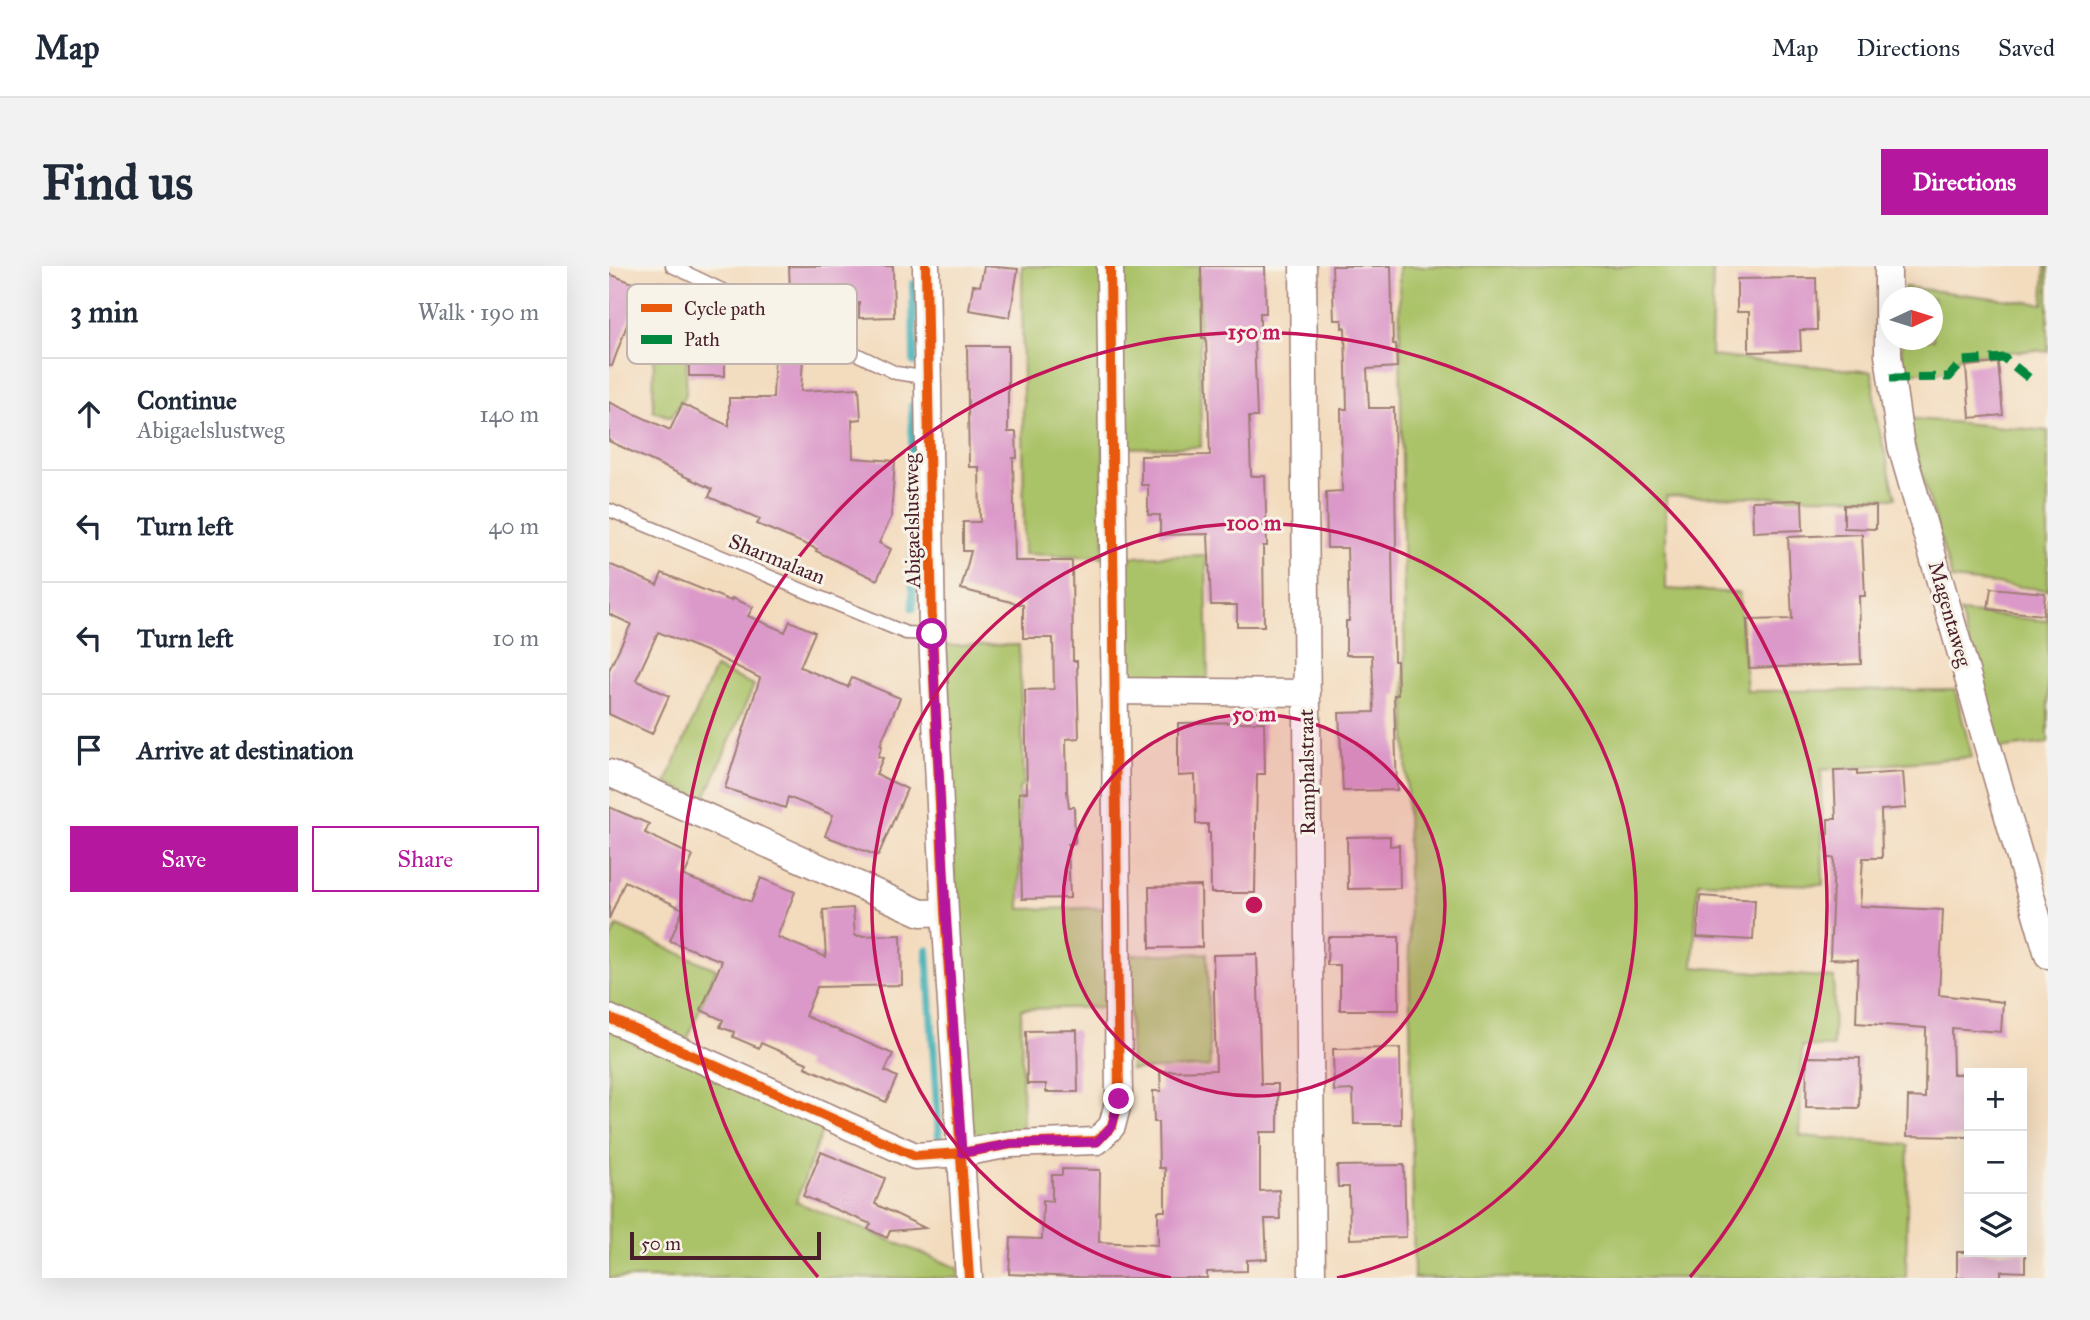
<!DOCTYPE html>
<html lang="en">
<head>
<meta charset="utf-8">
<style>
  :root { --surface:#fff; --page:#f2f2f3; --text:#1f2937; --muted:#747a83; --line:#e0e1e3; --accent:#b5179e }
  body { margin:0; font-family:"IM FELL Great Primer",serif; background:var(--page); color:var(--text) }
  .controls { position:absolute; right:21px; bottom:21px; display:grid; overflow:hidden; border-radius:0px; box-shadow:0 7px 28px #0002 }
  .controls button { width:63px; height:63px; display:grid; place-items:center; padding:0; border:0; border-bottom:2px solid var(--line); background:var(--surface); color:var(--text); font:35px sans-serif }
  .compass { position:absolute; left:1271px; top:21px; width:63px; height:63px; border-radius:50%; background:var(--surface); box-shadow:0 7px 28px #0002; rotate:86deg }
  .scale { position:absolute; left:21px; bottom:18px; width:191px; box-sizing:border-box; padding-left:7px; border:4px solid #4a1f2b; border-top:0; font-size:19px; line-height:24px; white-space:nowrap; color:#4a1f2b; -webkit-text-stroke:5px #f7f3e8; paint-order:stroke }
  .stop { position:absolute; width:21px; height:21px; margin:-16px; border:5px solid #b5179e; border-radius:50%; background:#fff }
  .stop.end { background:#b5179e; border-color:#fff; box-shadow:0 2px 7px #0008 }
  .list { margin:0; padding:0; list-style:none }
  h2 { display:flex; justify-content:space-between; align-items:center; height:91px; margin:0; padding:0 28px; font-size:30px }
  h2 small { font-size:23px; font-weight:400; color:var(--muted) }
  .list li { display:grid; grid-template-columns:46px 1fr auto; gap:21px; align-items:center; box-sizing:border-box; height:112px; padding:0 28px; border-top:2px solid var(--line) }
  .list b { display:block; font-size:26px; white-space:nowrap }
  .list p { margin:0; font-size:23px; white-space:nowrap; color:var(--muted) }
  .list em { font-size:23px; font-style:normal; color:var(--muted) }
  .actions { display:flex; gap:14px; padding:21px 28px }
  .actions a { flex:1; padding:16px 0; border:2px solid var(--accent); border-radius:0px; text-align:center; font-size:24px; color:var(--accent) }
  .actions .main { background:var(--accent); color:#fff }
  .icon { flex:none; width:38px; height:38px; fill:none; stroke:currentColor; stroke-width:2; stroke-linecap:round; stroke-linejoin:round }
  .map { position:relative; flex:none; width:1439px; height:1012px; overflow:hidden; border-radius:0px }
  header { display:flex; align-items:center; gap:42px; box-sizing:border-box; height:98px; padding:0 35px; background:var(--surface); border-bottom:2px solid var(--line) }
  header strong { font-size:33px }
  nav { display:flex; gap:38px; margin-inline-start:auto; font-size:24px }
  .intro { display:flex; align-items:center; justify-content:space-between; box-sizing:border-box; height:168px; padding:0 42px }
  h1 { margin:0; font-size:49px }
  .button { padding:18px 32px; border-radius:0px; background:var(--accent); color:#fff; font-size:24px; font-weight:700 }
  main { display:flex; gap:42px; padding:0 42px }
  aside { flex:1; background:var(--surface); border-radius:0px; box-shadow:0 7px 28px #0002 }
  .map>svg:first-child { display:block }
</style>
</head>
<body>
<header>
<strong>Map</strong>
<nav><a>Map</a><a>Directions</a><a>Saved</a></nav>
</header>
<div class="intro"><h1>Find us</h1><a class="button">Directions</a></div>
<main>
<aside>
<h2>3 min<small>Walk · 190 m</small></h2>
<ul class="list">
<li><svg class="icon" aria-label="ahead" viewBox="0 0 24 24"><path d="M12 20V5M6 11l6-6 6 6"/></svg><div><b>Continue</b><p>Abigaelslustweg</p></div><em>140 m</em></li>
<li><svg class="icon" aria-label="left" viewBox="0 0 24 24"><path d="M17 20v-9H6M10 6l-5 5 5 5"/></svg><div><b>Turn left</b></div><em>40 m</em></li>
<li><svg class="icon" aria-label="left" viewBox="0 0 24 24"><path d="M17 20v-9H6M10 6l-5 5 5 5"/></svg><div><b>Turn left</b></div><em>10 m</em></li>
<li><svg class="icon" aria-label="arrive" viewBox="0 0 24 24"><path d="M6 21V4h12l-3 4 3 4H6"/></svg><div><b>Arrive at destination</b></div></li>
</ul>
<div class="actions"><a class="main">Save</a><a>Share</a></div>
</aside>
<div class="map">
<svg width="1439" height="1012" viewBox="0 0 1439 1012">
  <rect width="100%" height="100%" fill="#f7f3e8"/>
  <filter id="ink" filterUnits="userSpaceOnUse"><feTurbulence type="fractalNoise" baseFrequency=".0143" numOctaves="2"/><feDisplacementMap in="SourceGraphic" scale="14" xChannelSelector="R" yChannelSelector="G"/><feConvolveMatrix kernelMatrix="1 2 1 2 8 2 1 2 1" color-interpolation-filters="sRGB"/></filter>
  <filter id="wash" filterUnits="userSpaceOnUse"><feTurbulence type="fractalNoise" baseFrequency=".00686" numOctaves="4" result="noise"/><feDisplacementMap in="SourceGraphic" scale="28" xChannelSelector="R" yChannelSelector="G"/><feGaussianBlur stdDeviation="1.57" result="paint"/><feColorMatrix in="noise" values="0 0 0 0 0 0 0 0 0 0 0 0 0 0 0 0 0 1.4 0 .05"/><feComposite in="paint" operator="in"/></filter>
  <g filter="url(#wash)">
    <rect width="100%" height="100%" fill="#f3dbbd"/>
    <!-- green -->
    <path fill="#aac268" stroke="#7a704a" stroke-width="2" d="M 413,0 L 494,0 L 495,291 L 415,288 Z
      M 508,0 L 590,0 L 592,181 L 510,182 Z
      M 790,0 L 1104,0 L 1102,90 L 1263,106 L 1267,151 L 1287,232 L 1057,230 L 1057,323 L 1130,327 L 1138,425 L 1346,424 L 1363,491 L 1212,504 L 1214,619 L 1089,616 L 1084,701 L 1225,712 L 1224,781 L 1193,780 L 1191,870 L 1299,879 L 1297,1012 L 805,1012 Z
      M 1436,0 L 1439,0 L 1439,86 L 1426,84 L 1351,90 L 1335,106 L 1293,106 L 1292,74 L 1324,74 L 1324,32 L 1295,31 L 1295,21 L 1434,38 Z
      M 54,13 L 79,24 L 77,128 L 62,151 L 44,145 L 46,22 Z
      M 1297,152 L 1439,165 L 1439,324 L 1343,313 Z
      M 597,289 L 599,413 L 537,415 L 524,408 L 516,397 L 515,291 Z
      M 1439,331 L 1439,477 L 1389,483 L 1351,346 L 1438,355 Z
      M 410,379 L 415,517 L 410,522 L 411,643 L 499,642 L 502,741 L 412,743 L 414,872 L 358,874 L 334,380 Z
      M 106,402 L 145,419 L 95,534 L 57,517 Z
      M 8,660 L 107,703 L 76,779 L 0,744 L 0,675 Z
      M 598,687 L 601,801 L 522,804 L 519,689 Z
      M 0,760 L 216,856 L 187,936 L 349,1002 L 350,1012 L 0,1012 Z"/>
    <g fill="none" stroke-linecap="round" stroke-linejoin="round">
      <!-- stream -->
      <path stroke="#3daeb6" stroke-width="8" d="M 304,18 L 305,96
        M 303,140 L 304,342
        M 318,684 L 330,873"/>
    </g>
    <g id="blocks">
      <!-- building -->
      <path fill="#db99c9" d="M 180,0 L 284,0 L 285,51 L 250,52 L 250,37 L 211,40 L 210,25 L 181,27 Z
        M 375,0 L 409,3 L 401,51 L 360,44 L 364,19 L 371,20 Z
        M 592,0 L 656,0 L 657,47 L 651,47 L 651,71 L 645,72 L 648,151 L 640,151 L 642,210 L 656,210 L 658,280 L 654,280 L 655,360 L 628,360 L 628,339 L 602,339 L 599,268 L 551,269 L 551,249 L 539,249 L 539,219 L 532,219 L 532,190 L 601,189 L 597,72 L 593,72 Z
        M 723,0 L 782,0 L 784,78 L 787,78 L 788,101 L 758,103 L 760,142 L 785,142 L 787,281 L 783,281 L 785,395 L 788,395 L 789,429 L 785,429 L 788,524 L 734,525 L 730,447 L 765,446 L 763,389 L 737,389 L 737,355 L 740,355 L 738,282 L 718,282 L 717,226 L 733,225 L 732,143 L 738,143 L 736,61 L 733,62 L 733,54 L 725,54 Z
        M 0,8 L 32,20 L 3,100 L 0,100 Z
        M 1207,12 L 1208,64 L 1191,64 L 1192,85 L 1140,86 L 1140,46 L 1128,46 L 1128,13 Z
        M 79,47 L 102,48 L 102,74 L 116,74 L 116,110 L 80,110 Z
        M 358,80 L 399,80 L 399,166 L 407,166 L 408,192 L 404,192 L 406,295 L 463,295 L 464,395 L 468,395 L 470,472 L 457,473 L 458,526 L 460,541 L 465,541 L 466,577 L 459,578 L 461,632 L 413,633 L 410,527 L 418,526 L 416,424 L 445,423 L 444,372 L 414,372 L 414,339 L 352,323 L 362,285 L 354,285 L 354,256 L 371,256 L 370,201 L 360,201 Z
        M 166,83 L 189,84 L 189,93 L 194,93 L 192,125 L 250,122 L 252,153 L 243,154 L 244,192 L 286,195 L 282,252 L 270,277 L 282,283 L 268,314 L 207,285 L 208,283 L 148,258 L 151,253 L 100,231 L 103,223 L 0,175 L 0,136 L 61,164 L 73,138 L 120,160 L 120,132 L 164,132 Z
        M 1389,97 L 1394,149 L 1361,152 L 1357,100 Z
        M 1193,234 L 1194,264 L 1144,266 L 1143,235 Z
        M 1235,239 L 1267,240 L 1267,263 L 1235,262 Z
        M 1253,268 L 1256,330 L 1250,330 L 1252,398 L 1140,402 L 1138,354 L 1183,353 L 1179,271 Z
        M 0,298 L 48,319 L 53,307 L 122,335 L 123,332 L 144,341 L 139,350 L 176,366 L 181,355 L 206,366 L 191,401 L 239,421 L 243,412 L 291,432 L 271,479 L 273,480 L 269,491 L 274,492 L 267,508 L 298,523 L 269,590 L 216,570 L 224,549 L 179,531 L 176,542 L 116,522 L 151,412 L 99,386 L 49,366 L 27,414 L 60,430 L 43,468 L 0,448 L 0,404 L 22,358 L 0,348 Z
        M 1382,322 L 1436,327 L 1434,349 L 1379,343 Z
        M 655,456 L 656,508 L 648,508 L 646,627 L 602,627 L 601,567 L 599,567 L 599,558 L 587,558 L 586,509 L 569,510 L 569,457 Z
        M 1248,504 L 1248,509 L 1294,506 L 1297,542 L 1272,544 L 1273,592 L 1254,592 L 1251,640 L 1334,644 L 1330,729 L 1394,736 L 1392,766 L 1343,762 L 1344,808 L 1360,808 L 1360,871 L 1298,870 L 1299,831 L 1316,832 L 1317,762 L 1247,757 L 1249,694 L 1221,693 L 1225,592 L 1219,592 L 1219,553 L 1227,553 L 1225,505 Z
        M 0,541 L 40,558 L 36,567 L 84,590 L 75,610 L 142,636 L 152,612 L 186,626 L 168,671 L 217,691 L 214,644 L 244,642 L 246,670 L 292,669 L 293,719 L 208,721 L 196,750 L 284,788 L 276,805 L 288,811 L 277,836 L 196,801 L 198,797 L 152,777 L 150,782 L 124,771 L 125,766 L 111,761 L 114,754 L 92,744 L 113,695 L 61,675 L 74,643 L 16,615 L 0,653 Z
        M 781,570 L 781,580 L 790,579 L 791,622 L 739,623 L 738,571 Z
        M 592,620 L 593,681 L 541,682 L 540,621 Z
        M 1091,630 L 1146,634 L 1144,674 L 1088,671 Z
        M 719,671 L 790,671 L 790,744 L 731,744 L 731,699 L 718,699 Z
        M 648,688 L 652,818 L 669,818 L 669,866 L 651,866 L 651,925 L 670,924 L 671,953 L 656,953 L 658,993 L 638,994 L 638,1005 L 598,1006 L 598,1012 L 490,1012 L 400,1008 L 402,972 L 433,973 L 434,934 L 443,935 L 443,909 L 453,909 L 453,903 L 491,904 L 490,976 L 549,979 L 549,945 L 556,945 L 556,902 L 550,902 L 549,856 L 545,856 L 544,825 L 552,825 L 551,805 L 607,804 L 604,689 Z
        M 468,764 L 469,826 L 437,826 L 437,818 L 418,818 L 417,765 Z
        M 791,782 L 792,858 L 745,858 L 744,824 L 725,825 L 724,783 Z
        M 1198,791 L 1251,792 L 1250,842 L 1197,841 Z
        M 212,886 L 276,912 L 266,938 L 316,962 L 281,965 L 278,972 L 259,963 L 262,958 L 194,930 Z
        M 795,899 L 797,971 L 741,973 L 740,921 L 729,921 L 728,900 Z
        M 1348,986 L 1416,986 L 1416,1006 L 1392,1005 L 1392,1012 L 1348,1012 Z"/>
    </g>
  </g>
  <g filter="url(#ink)">
    <use href="#blocks" fill-opacity="0" stroke="#9e7d74" stroke-width="2"/>
    <g fill="none" stroke-linecap="round" stroke-linejoin="round">
      <!-- service casing -->
      <g stroke="#9e7d74" stroke-width="15">
        <path id="service" d="M 63,0 L 287,107 L 320,112
          M 0,244 L 297,367 L 323,368"/>
      </g>
      <!-- minor casing -->
      <g stroke="#9e7d74" stroke-width="29">
        <path id="minor" d="M 317,0 L 323,368 L 336,646 L 360,1012
          M 694,0 L 703,1012
          M 1279,0 L 1279,89 L 1292,180 L 1439,689
          M 505,425 L 698,427
          M 0,507 L 312,647 L 336,646
          M 0,752 L 306,890 L 353,887 L 402,878 L 488,875 L 503,860 L 510,833 L 501,0"/>
      </g>
      <!-- service -->
      <use href="#service" stroke="#fff" stroke-width="12"/>
      <!-- minor -->
      <use href="#minor" stroke="#fff" stroke-width="26"/>
      <!-- quiet -->
      <path stroke="#00873e" stroke-width="9" stroke-dasharray="18 9" stroke-linecap="butt" d="M 1281,112 L 1340,111 L 1354,95 L 1395,92 L 1420,112"/>
      <!-- cycleway casing -->
      <g stroke="#f7f3e8" stroke-width="15">
        <path id="cycleway" d="M 317,0 L 323,368 L 336,646 L 360,1012
          M 0,752 L 306,890 L 353,887 L 402,878 L 488,875 L 503,860 L 510,833 L 501,0"/>
      </g>
      <!-- cycleway -->
      <use href="#cycleway" stroke="#e8590c" stroke-width="10"/>
    </g>
  </g>
  <g fill="none" stroke-linecap="round" stroke-linejoin="round" filter="url(#ink)">
    <!-- route -->
    <path stroke="#b5179e" stroke-width="9" d="M 323,368 L 337,646 L 353,887 L 402,878 L 488,876 L 503,860 L 510,833"/>
  </g>
  <!-- distance rings -->
  <circle cx="645" cy="639" r="191" fill="#c2185b" fill-opacity=".12"/>
  <g fill="none" stroke="#c2185b" stroke-width="3.5">
    <circle cx="645" cy="639" r="191"/>
    <path d="M562 1012A382 382 0 1 1 728 1012"/>
    <path d="M209 1011A573 573 0 1 1 1081 1011"/>
  </g>
  <g text-anchor="middle" dominant-baseline="central" stroke-width="6" stroke-linejoin="round" paint-order="stroke">
    <!-- street labels -->
    <g font-size="21" fill="#4a1f2b" stroke="#f7f3e8">
      <text transform="translate(303 255) rotate(-91)">Abigaelslustweg</text>
      <text transform="translate(168 293) rotate(22)">Sharmalaan</text>
      <text transform="translate(1341 348) rotate(74)">Magentaweg</text>
      <text transform="translate(698 506) rotate(-91)">Ramphalstraat</text>
    </g>
  </g>
  <!-- legend -->
  <rect x="18" y="18" width="230" height="80" rx="10" fill="#f7f3e8" stroke="#c3b3af" stroke-width="2"/>
  <rect x="32" y="38" width="31" height="8" fill="#e8590c"/>
  <rect x="32" y="69" width="31" height="9" fill="#00873e"/>
  <g font-size="19" fill="#4a1f2b">
    <text x="75" y="49">Cycle path</text>
    <text x="75" y="80">Path</text>
  </g>
  <circle cx="645" cy="639" r="10" fill="#c2185b" stroke="#f7f3e8" stroke-width="3.5"/>
  <g font-size="21" text-anchor="middle" font-weight="bold" fill="#c2185b" stroke="#f7f3e8" stroke-width="6" stroke-linejoin="round" paint-order="stroke">
    <text x="645" y="73">150 m</text>
    <text x="645" y="264">100 m</text>
    <text x="645" y="455">50 m</text>
  </g>
</svg>
<div class="controls">
<button>+</button>
<button>−</button>
<button><svg class="icon" aria-label="layers" viewBox="0 0 24 24"><path d="M12 4l9 5-9 5-9-5zM3 14l9 5 9-5"/></svg></button>
</div>
<svg class="compass" viewBox="-18 -18 36 36"><path d="M0-13l5 13h-10z" fill="#e53935"/><path d="M0 13l5-13h-10z" fill="#747a83"/></svg>
<div class="scale">50 m</div>
<div class="stop" style="left:323px;top:368px"></div>
<div class="stop end" style="left:510px;top:833px"></div>
</div>
</main>
</body>
</html>
